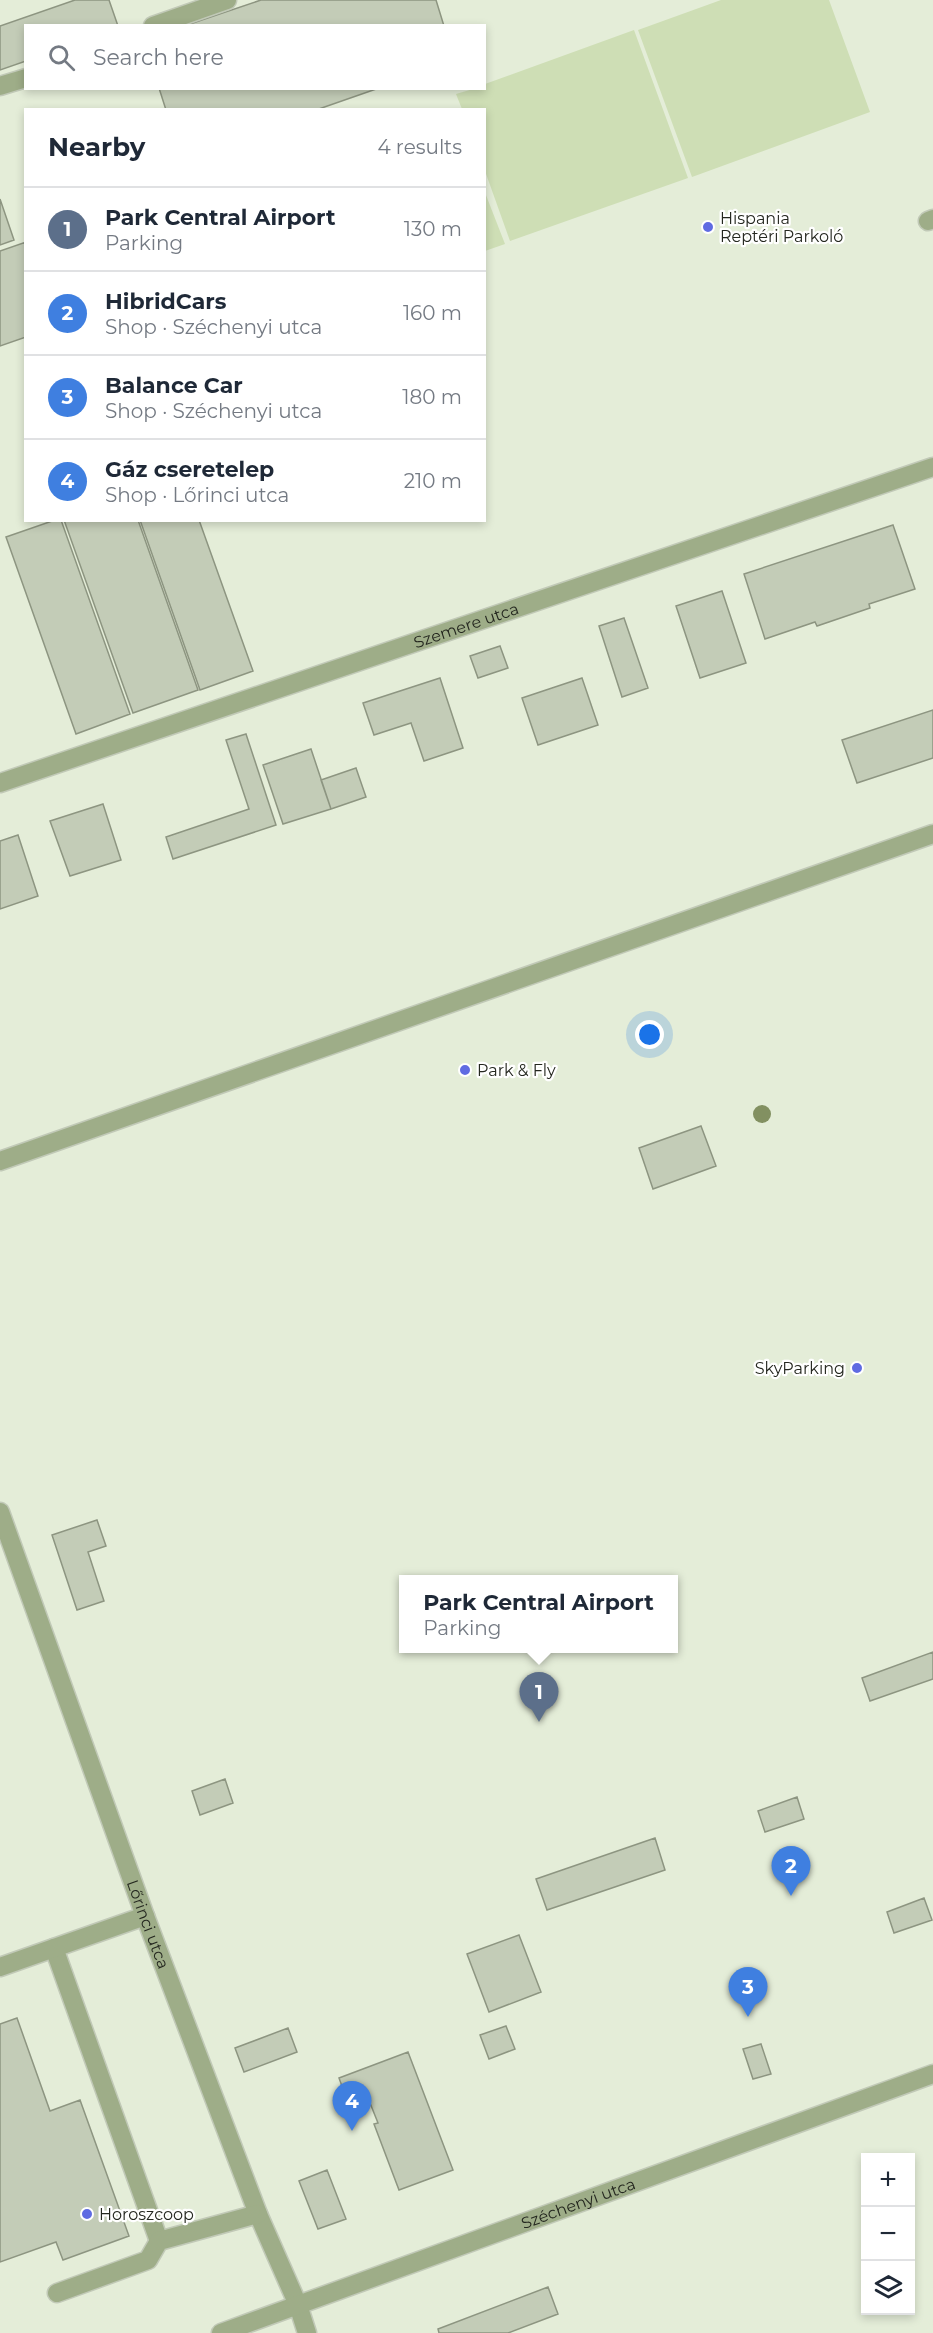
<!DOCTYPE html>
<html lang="en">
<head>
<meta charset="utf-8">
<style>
  :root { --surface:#fff; --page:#f2f2f3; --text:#1f2937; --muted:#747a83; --line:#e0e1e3; --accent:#111827 }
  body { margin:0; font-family:Montserrat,sans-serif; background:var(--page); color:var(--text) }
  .controls { position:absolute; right:18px; bottom:18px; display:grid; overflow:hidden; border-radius:0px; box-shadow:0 3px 9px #0003 }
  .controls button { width:54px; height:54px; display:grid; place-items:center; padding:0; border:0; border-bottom:2px solid var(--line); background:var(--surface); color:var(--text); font:30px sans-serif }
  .you { position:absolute; left:650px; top:1035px; width:21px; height:21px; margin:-15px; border:4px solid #fff; border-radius:50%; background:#1a73e8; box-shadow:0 0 0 9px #1a73e833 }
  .badge { display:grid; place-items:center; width:39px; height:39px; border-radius:50%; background:var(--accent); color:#fff; font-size:20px; font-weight:700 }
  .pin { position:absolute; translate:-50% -50px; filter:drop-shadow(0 2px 3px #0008) }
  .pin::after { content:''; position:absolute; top:32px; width:21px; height:18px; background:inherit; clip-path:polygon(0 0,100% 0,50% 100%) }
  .popup { position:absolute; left:399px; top:1575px; width:279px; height:78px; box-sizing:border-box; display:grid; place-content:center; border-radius:0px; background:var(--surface); filter:drop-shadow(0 2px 4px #0005); font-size:20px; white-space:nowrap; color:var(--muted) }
  .popup b { font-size:22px; color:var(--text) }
  .popup::after { content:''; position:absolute; left:50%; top:100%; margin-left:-12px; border:12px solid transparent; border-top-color:var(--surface) }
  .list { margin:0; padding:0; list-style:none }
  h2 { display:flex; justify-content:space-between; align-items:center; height:78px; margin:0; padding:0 24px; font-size:26px }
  h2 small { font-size:20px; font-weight:400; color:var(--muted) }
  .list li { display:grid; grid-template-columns:39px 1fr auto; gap:18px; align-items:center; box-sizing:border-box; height:84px; padding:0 24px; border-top:2px solid var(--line) }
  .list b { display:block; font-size:22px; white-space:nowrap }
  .list p { margin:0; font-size:20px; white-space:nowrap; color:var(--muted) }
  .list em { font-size:20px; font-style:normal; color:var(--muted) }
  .icon { flex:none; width:33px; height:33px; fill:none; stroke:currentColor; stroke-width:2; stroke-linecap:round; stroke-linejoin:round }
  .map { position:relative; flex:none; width:933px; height:2333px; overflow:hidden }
  .search { position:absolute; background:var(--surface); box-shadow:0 3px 9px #0003; left:24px; top:24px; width:462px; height:66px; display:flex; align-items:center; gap:15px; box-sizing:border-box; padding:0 21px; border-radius:0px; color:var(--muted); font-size:22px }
  .panel { position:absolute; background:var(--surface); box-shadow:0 3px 9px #0003; left:24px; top:108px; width:462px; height:414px; border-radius:0px }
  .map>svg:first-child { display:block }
</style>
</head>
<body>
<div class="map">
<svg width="933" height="2333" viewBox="0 0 933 2333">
  <rect width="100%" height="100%" fill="#e4edd8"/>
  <!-- grass -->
  <path fill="#cedeb5" d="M 721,0 L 829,0 L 870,112 L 692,177 L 638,30 Z
    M 634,30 L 688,178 L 510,241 L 485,171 L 484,110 L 462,109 L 456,94 L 473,89 L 484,88 L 485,84 Z
    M 484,190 L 505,244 L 485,251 L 484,251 Z"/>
  <!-- building -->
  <path fill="#c3ccb7" stroke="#8d9581" stroke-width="1.5" d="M 75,0 L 109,0 L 118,26 L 26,26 L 26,61 L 0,70 L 0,26 Z
    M 261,0 L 436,0 L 444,26 L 184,26 Z
    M 159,88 L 379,88 L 316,110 L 166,110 Z
    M 0,199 L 14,240 L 0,245 Z
    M 26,242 L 26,337 L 0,346 L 0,251 Z
    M 55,520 L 61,520 L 130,714 L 76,734 L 6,537 Z
    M 64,520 L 138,520 L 198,690 L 133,713 Z
    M 140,520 L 199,520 L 253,671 L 200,690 Z
    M 893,525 L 915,589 L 869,604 L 870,608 L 817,626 L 815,622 L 765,639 L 744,574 Z
    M 722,591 L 746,663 L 700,678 L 676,606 Z
    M 624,618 L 648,688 L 622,697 L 599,626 Z
    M 500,646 L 508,668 L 478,678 L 470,656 Z
    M 440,678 L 463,748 L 424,761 L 411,723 L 374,735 L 363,703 Z
    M 582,678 L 598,725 L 538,745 L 522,698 Z
    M 933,710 L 933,758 L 857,783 L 842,740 Z
    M 246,734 L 276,825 L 173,859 L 166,837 L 249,809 L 226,740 Z
    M 311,749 L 331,809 L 283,824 L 263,765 Z
    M 356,768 L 366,797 L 331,809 L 321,780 Z
    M 103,804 L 121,860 L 70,876 L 50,821 Z
    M 18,835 L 38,896 L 0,909 L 0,841 Z
    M 701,1126 L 716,1166 L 653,1189 L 639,1148 Z
    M 97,1520 L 106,1546 L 88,1552 L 104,1601 L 77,1610 L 52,1535 Z
    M 933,1652 L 933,1679 L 870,1701 L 862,1678 Z
    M 225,1779 L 233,1803 L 200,1815 L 192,1791 Z
    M 797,1797 L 804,1819 L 765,1832 L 758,1811 Z
    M 655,1838 L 665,1870 L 547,1910 L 536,1879 Z
    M 924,1898 L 932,1920 L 894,1933 L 887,1912 Z
    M 519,1935 L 541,1992 L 489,2012 L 467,1954 Z
    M 17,2018 L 50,2111 L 80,2100 L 129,2236 L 63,2260 L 56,2242 L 0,2262 L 0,2024 Z
    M 506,2026 L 515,2049 L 489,2059 L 480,2035 Z
    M 288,2028 L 297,2052 L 244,2072 L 235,2048 Z
    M 761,2044 L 771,2074 L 753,2079 L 743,2049 Z
    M 408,2052 L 453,2170 L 399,2190 L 374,2124 L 378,2123 L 366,2093 L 347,2100 L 339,2078 Z
    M 327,2170 L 346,2219 L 318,2229 L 299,2181 Z
    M 548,2287 L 558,2314 L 508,2333 L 439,2333 L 438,2329 Z"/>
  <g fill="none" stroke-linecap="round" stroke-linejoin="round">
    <!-- minor casing -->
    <g stroke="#c1c9b7" stroke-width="21">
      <g id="minor">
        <path d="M 153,26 L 227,0"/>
        <path d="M 0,86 L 26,78"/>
        <path d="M 928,221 L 933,219"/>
        <path id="s1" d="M 0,783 L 933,467"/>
        <path d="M 0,1161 L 933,834"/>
        <path id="s2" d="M 0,1512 L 145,1916 L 258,2214 L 298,2305 L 307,2333"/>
        <path d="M 54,1948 L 159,2241"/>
        <path d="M 0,1967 L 145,1916"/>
        <path d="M 57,2293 L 148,2260 L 159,2241 L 258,2214"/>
        <path id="s3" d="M 221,2333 L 933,2074"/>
      </g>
    </g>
    <!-- minor -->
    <use href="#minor" stroke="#9ead88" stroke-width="18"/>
  </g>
  <!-- trees -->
  <circle fill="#829061" cx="762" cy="1114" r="9"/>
  <!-- markers -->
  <g fill="#5f6be2" stroke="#fff" stroke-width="2">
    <circle cx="708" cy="227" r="6"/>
    <circle cx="465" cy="1070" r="6"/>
    <circle cx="857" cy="1368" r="6"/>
    <circle cx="87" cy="2214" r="6"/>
  </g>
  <g text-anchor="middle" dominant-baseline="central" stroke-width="4.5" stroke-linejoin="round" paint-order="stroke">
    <!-- poi labels -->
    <g font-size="16" fill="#24271f" stroke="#fff" text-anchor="start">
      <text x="720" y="218">Hispania<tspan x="720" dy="18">Reptéri Parkoló</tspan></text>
      <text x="477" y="1070">Park &amp; Fly</text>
      <text x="845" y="1368" text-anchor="end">SkyParking</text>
      <text x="99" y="2214">Horoszcoop</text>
    </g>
    <!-- street labels -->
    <g font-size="16" fill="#24271f" stroke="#fff">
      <text stroke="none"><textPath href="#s1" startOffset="492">Szemere utca</textPath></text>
      <text stroke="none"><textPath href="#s2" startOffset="438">Lőrinci utca</textPath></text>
      <text stroke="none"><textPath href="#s3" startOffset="380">Széchenyi utca</textPath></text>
    </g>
  </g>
</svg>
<div class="controls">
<button>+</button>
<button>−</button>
<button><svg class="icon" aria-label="layers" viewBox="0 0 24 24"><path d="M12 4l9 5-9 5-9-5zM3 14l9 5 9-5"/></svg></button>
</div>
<div class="you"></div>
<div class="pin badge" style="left:539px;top:1722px;background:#5c6f8a">1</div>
<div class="popup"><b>Park Central Airport</b>Parking</div>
<div class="pin badge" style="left:791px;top:1896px;background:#3f7fe0">2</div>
<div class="pin badge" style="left:748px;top:2017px;background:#3f7fe0">3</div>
<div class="pin badge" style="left:352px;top:2131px;background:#3f7fe0">4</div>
<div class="search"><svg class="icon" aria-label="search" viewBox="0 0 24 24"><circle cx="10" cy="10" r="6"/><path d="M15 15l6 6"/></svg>Search here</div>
<section class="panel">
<h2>Nearby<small>4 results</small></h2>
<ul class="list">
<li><span class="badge" style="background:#5c6f8a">1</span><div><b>Park Central Airport</b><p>Parking</p></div><em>130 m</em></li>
<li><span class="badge" style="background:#3f7fe0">2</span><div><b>HibridCars</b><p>Shop · Széchenyi utca</p></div><em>160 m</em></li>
<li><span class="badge" style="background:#3f7fe0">3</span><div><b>Balance Car</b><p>Shop · Széchenyi utca</p></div><em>180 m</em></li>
<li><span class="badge" style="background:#3f7fe0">4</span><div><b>Gáz cseretelep</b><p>Shop · Lőrinci utca</p></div><em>210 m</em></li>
</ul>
</section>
</div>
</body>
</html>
